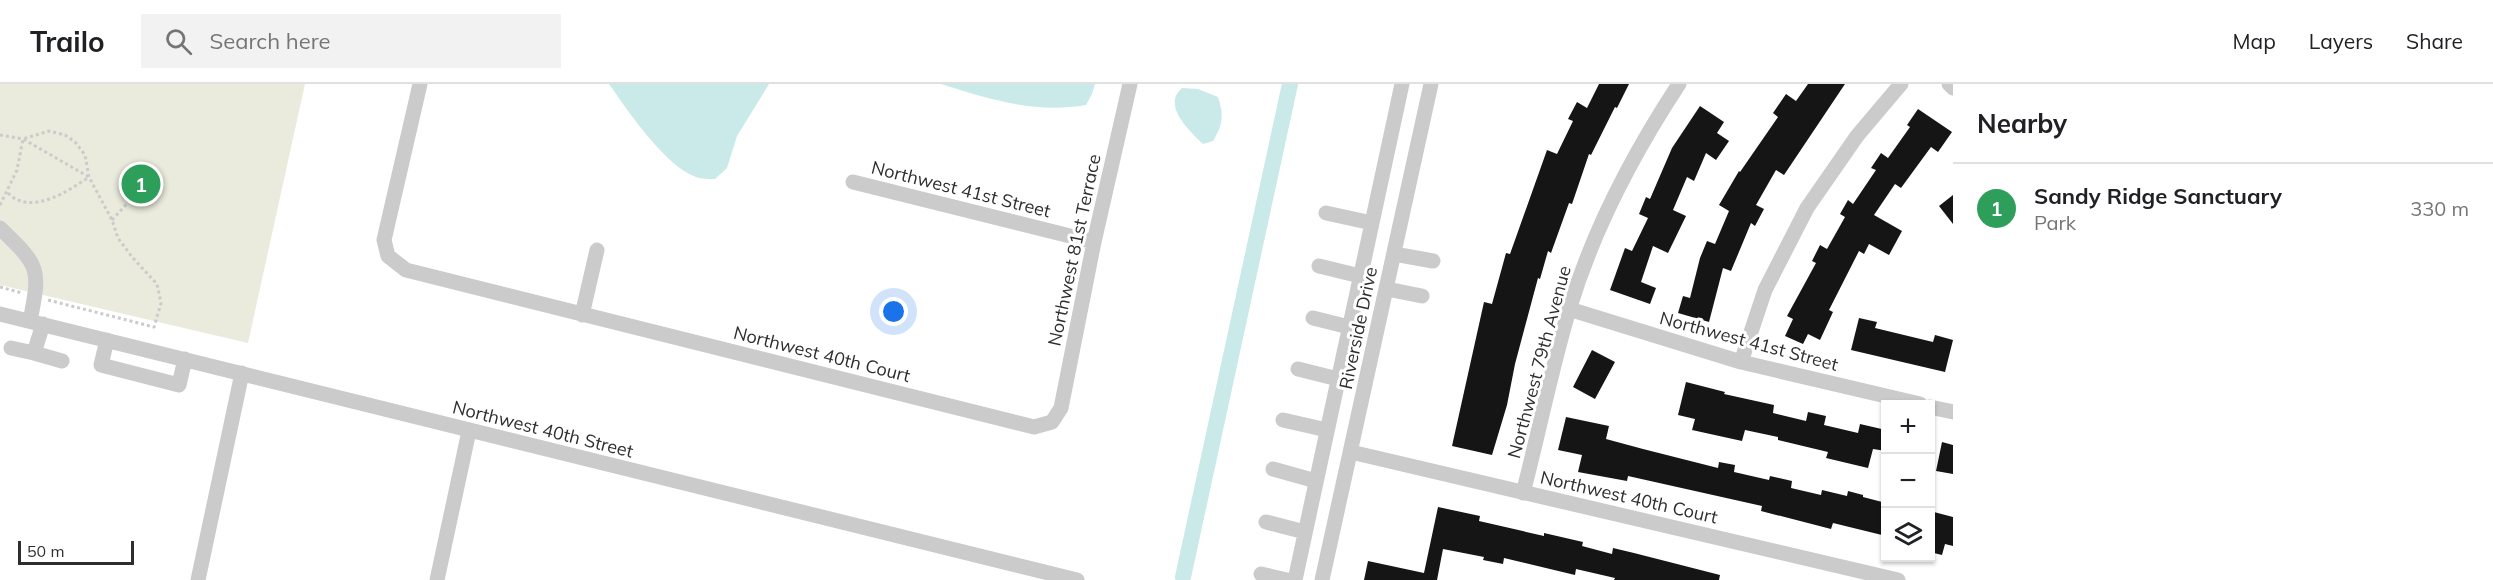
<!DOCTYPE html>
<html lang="en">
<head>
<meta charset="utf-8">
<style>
  :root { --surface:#fff; --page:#f2f2f2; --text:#202124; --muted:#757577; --line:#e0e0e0; --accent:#de3687 }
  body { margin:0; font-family:Mulish,sans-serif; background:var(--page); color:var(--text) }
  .controls { position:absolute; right:18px; bottom:18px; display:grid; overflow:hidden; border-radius:0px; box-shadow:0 2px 4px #0004 }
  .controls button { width:54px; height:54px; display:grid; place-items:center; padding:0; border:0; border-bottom:2px solid var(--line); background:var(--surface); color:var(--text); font:30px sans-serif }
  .scale { position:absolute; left:18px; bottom:15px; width:116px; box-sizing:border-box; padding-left:6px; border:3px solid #2e2e2e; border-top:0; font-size:16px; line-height:21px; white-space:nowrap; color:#2e2e2e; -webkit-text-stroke:4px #fff; paint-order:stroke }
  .you { position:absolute; left:894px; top:228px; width:21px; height:21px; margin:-15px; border:4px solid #fff; border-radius:50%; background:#1a73e8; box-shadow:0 0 0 9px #1a73e833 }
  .badge { display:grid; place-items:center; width:39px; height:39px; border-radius:50%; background:var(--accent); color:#fff; font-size:20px; font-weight:700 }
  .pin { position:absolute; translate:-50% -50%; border:3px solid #fff; box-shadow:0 2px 6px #0006 }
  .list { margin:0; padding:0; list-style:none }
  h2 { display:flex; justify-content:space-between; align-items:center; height:78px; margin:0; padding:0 24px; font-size:26px }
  h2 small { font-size:20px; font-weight:400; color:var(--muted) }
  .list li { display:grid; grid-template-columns:39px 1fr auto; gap:18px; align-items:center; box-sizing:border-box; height:90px; padding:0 24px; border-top:2px solid var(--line) }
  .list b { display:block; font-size:22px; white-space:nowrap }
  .list p { margin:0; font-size:20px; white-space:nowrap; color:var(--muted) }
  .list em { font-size:20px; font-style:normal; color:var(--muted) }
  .icon { flex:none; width:33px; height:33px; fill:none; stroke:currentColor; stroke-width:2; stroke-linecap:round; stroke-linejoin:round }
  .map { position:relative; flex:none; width:1953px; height:496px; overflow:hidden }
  header { display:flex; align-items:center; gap:36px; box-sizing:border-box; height:84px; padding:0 30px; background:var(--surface); border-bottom:2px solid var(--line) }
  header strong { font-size:28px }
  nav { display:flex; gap:33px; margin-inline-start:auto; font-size:21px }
  .search { width:420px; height:54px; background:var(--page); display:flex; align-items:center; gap:15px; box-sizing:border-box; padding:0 21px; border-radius:0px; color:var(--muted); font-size:22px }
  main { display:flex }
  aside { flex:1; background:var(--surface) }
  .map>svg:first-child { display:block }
</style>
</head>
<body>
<header>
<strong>Trailo</strong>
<div class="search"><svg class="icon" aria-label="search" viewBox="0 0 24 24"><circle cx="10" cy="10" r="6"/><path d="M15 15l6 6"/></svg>Search here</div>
<nav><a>Map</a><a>Layers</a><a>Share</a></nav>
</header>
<main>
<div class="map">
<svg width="1953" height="496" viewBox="0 0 1953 496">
  <rect width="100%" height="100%" fill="#fff"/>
  <!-- green -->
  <path fill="#eaebdc" d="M 0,0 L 305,0 L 248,259 L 0,201 Z"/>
  <!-- water -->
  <path fill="#c9eae9" d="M 609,0 L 769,0 L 737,52 L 727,84 L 715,95 C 710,95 702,95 696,93 C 665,82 628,27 609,0 Z
    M 941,0 L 1095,0 L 1092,10 L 1086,21 C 1035,30 989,15 941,0 Z
    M 1182,4 L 1198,5 L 1218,13 C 1224,31 1223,41 1213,57 L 1203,60 C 1191,48 1161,22 1182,4 Z"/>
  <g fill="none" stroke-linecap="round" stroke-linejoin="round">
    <!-- canal -->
    <path stroke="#c9eae9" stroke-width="16" d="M 1183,493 L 1290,0"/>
  </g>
  <!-- building -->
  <path fill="#151515" d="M 1599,0 L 1629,0 L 1617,24 L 1615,23 L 1591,71 L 1589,70 L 1572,120 L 1569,119 L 1551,169 L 1548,167 L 1540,195 L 1538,194 L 1515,280 L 1507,321 L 1492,371 L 1452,362 L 1484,218 L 1492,220 L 1506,169 L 1510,170 L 1547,66 L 1557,70 L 1573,37 L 1568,35 L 1577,18 L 1587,24 Z
    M 1808,0 L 1845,0 L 1784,91 L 1776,86 L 1756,121 L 1764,125 L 1755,142 L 1751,139 L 1731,187 L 1723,184 L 1709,238 L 1678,229 L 1683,212 L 1690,214 L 1700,174 L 1707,157 L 1715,160 L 1729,127 L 1719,121 L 1739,87 L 1740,88 L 1778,33 L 1773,29 L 1786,10 L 1796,17 Z
    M 1700,22 L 1724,38 L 1717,49 L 1729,57 L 1716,76 L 1706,69 L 1694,97 L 1687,93 L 1673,126 L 1686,132 L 1668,169 L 1653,162 L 1641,198 L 1656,204 L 1650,220 L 1610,206 L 1625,164 L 1632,167 L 1648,134 L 1639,130 L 1646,113 L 1650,115 L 1672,64 Z
    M 1918,25 L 1952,48 L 1938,68 L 1931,63 L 1901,104 L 1895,100 L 1874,131 L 1902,147 L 1889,171 L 1869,160 L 1864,170 L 1859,167 L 1829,226 L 1833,228 L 1820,256 L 1808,250 L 1803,260 L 1785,252 L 1793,235 L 1787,232 L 1816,179 L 1812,177 L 1820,161 L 1827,165 L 1845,133 L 1840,130 L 1848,116 L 1853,120 L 1876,86 L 1871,84 L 1881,69 L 1888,74 L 1910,43 L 1907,41 Z
    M 1953,111 L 1953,140 L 1939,122 Z
    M 1859,234 L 1877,238 L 1875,244 L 1933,258 L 1935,251 L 1953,256 L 1945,288 L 1851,266 Z
    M 1592,266 L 1615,278 L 1595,315 L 1573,303 Z
    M 1686,298 L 1725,308 L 1724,310 L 1774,321 L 1773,329 L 1806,337 L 1808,328 L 1826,332 L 1824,341 L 1858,349 L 1860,340 L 1886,346 L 1886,367 L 1873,365 L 1868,384 L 1826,374 L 1828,368 L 1778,356 L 1778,353 L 1745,346 L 1742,357 L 1692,346 L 1695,335 L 1678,331 Z
    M 1566,333 L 1609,342 L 1606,355 L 1643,365 L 1718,384 L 1719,378 L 1735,381 L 1734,388 L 1769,396 L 1770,392 L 1792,397 L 1791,404 L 1821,411 L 1822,406 L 1847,412 L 1848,407 L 1863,411 L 1863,413 L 1886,419 L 1886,452 L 1833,439 L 1831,445 L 1761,427 L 1762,422 L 1628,392 L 1627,397 L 1578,388 L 1582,371 L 1558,366 Z
    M 1942,358 L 1953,361 L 1953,390 L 1936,387 Z
    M 1438,423 L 1480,432 L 1479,437 L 1544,452 L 1544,449 L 1583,458 L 1582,462 L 1612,470 L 1613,464 L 1634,469 L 1720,491 L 1719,496 L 1614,496 L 1615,494 L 1576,485 L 1575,491 L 1504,474 L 1503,480 L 1483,476 L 1484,473 L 1443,465 L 1437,496 L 1364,496 L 1368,477 L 1424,489 Z
    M 1930,427 L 1953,433 L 1953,462 L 1945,460 L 1942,471 L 1930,468 Z"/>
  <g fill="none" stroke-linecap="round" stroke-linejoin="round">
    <!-- path -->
    <path stroke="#cbcbcb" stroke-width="3" stroke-dasharray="3 3" stroke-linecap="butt" d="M 0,51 L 23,55 L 89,93
      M 8,109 C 30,132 67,108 89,93
      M 0,121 L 17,86 L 23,55 L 49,47 L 65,51 L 75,58 L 85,71 L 89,93 L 112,136 L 118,154 L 132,173 L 157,200 L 161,219 L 154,243 L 48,216
      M 112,136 L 132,114 L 140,87
      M 0,203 L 22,209"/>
    <!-- minor -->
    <path stroke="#cbcbcb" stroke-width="15" d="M 420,0 L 384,156 L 388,172 L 406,186 L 1034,343 L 1052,338 L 1061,324 L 1094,158 L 1130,0
      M 1949,0 L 1953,4
      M 853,98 L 1094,158
      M 1326,129 L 1372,139
      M 0,144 C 39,182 41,183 30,237
      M 1394,170 L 1433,177
      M 1319,182 L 1360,192
      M 1387,205 L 1422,212
      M 1569,225 L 1741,278 L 1920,320
      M 0,230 L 1077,496
      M 582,231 L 597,166
      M 1313,234 L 1349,243
      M 43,240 L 34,269 L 62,277
      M 107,256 L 101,281 L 179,301 L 185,275
      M 11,264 L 34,269
      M 1741,278 L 1765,206 L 1807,124 L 1857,52 L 1901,0
      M 1298,285 L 1338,295
      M 1930,323 L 1953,328
      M 1283,336 L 1327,346
      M 1351,368 L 1898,496
      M 1273,385 L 1316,397
      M 1523,409 C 1539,348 1551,286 1569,226 C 1593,146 1633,70 1679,0
      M 1266,438 L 1305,448
      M 1261,490 L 1287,496
      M 198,496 L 242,289
      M 437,496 L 469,347
      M 1295,496 L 1402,0
      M 1322,496 L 1431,0"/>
  </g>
  <g text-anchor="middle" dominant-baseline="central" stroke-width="6" stroke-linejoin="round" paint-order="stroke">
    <!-- street labels -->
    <g font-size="18" fill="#2e2e2e" stroke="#fff">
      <text transform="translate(961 105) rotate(14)">Northwest 41st Street</text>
      <text transform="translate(1074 166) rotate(-78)">Northwest 81st Terrace</text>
      <text transform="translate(1358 244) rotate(-78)">Riverside Drive</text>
      <text transform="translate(1749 257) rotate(15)">Northwest 41st Street</text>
      <text transform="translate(822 270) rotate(14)">Northwest 40th Court</text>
      <text transform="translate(1539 278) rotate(-75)">Northwest 79th Avenue</text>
      <text transform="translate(543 345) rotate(14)">Northwest 40th Street</text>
      <text transform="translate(1629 413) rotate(13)">Northwest 40th Court</text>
    </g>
  </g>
</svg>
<div class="controls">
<button>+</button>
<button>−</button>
<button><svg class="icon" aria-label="layers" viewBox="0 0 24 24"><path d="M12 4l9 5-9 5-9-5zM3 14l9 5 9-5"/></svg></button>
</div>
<div class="scale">50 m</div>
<div class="you"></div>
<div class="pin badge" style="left:141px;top:100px;background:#2e9e5b">1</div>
</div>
<aside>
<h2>Nearby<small></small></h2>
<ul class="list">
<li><span class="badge" style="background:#2e9e5b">1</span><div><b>Sandy Ridge Sanctuary</b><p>Park</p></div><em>330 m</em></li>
</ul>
</aside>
</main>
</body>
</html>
